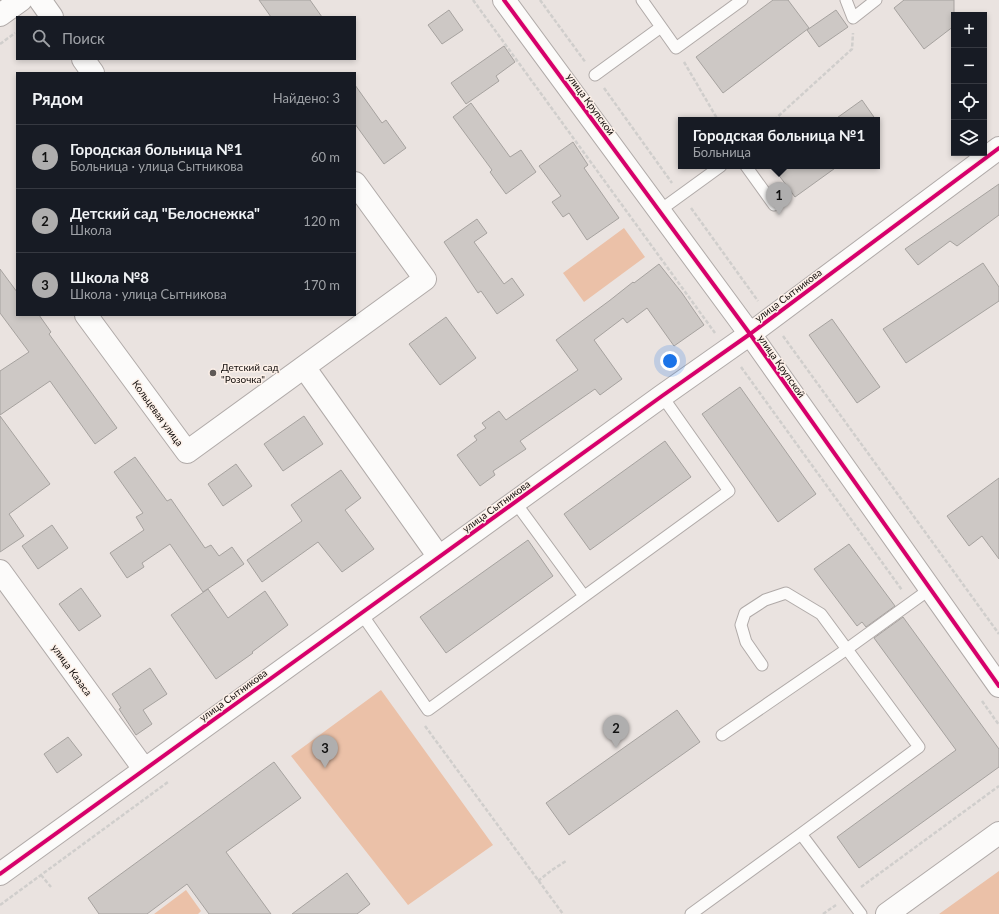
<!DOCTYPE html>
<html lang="ru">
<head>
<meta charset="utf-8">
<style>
  :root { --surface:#171b24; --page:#242831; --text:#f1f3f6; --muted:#9ea1a6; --line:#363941; --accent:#afaeae }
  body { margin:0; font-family:Lato,sans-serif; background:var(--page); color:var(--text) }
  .controls { position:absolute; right:12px; top:12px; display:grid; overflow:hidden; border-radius:0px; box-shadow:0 2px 6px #0003 }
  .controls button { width:36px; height:36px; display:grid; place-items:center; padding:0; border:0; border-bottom:1px solid var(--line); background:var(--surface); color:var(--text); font:20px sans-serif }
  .you { position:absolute; left:670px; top:361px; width:14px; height:14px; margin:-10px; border:3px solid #fff; border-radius:50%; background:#1a73e8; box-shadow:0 0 0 6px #1a73e833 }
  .badge { display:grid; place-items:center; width:26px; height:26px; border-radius:50%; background:var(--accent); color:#111; font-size:13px; font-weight:700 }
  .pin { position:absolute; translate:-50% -33px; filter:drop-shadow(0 1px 2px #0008) }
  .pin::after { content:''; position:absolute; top:21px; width:14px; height:12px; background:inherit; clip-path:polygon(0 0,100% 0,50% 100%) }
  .popup { position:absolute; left:678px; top:117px; width:202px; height:52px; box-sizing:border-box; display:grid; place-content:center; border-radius:0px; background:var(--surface); filter:drop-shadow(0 1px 3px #0005); font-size:13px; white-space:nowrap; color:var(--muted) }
  .popup b { font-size:15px; color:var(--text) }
  .popup::after { content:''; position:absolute; left:50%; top:100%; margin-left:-8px; border:8px solid transparent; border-top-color:var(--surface) }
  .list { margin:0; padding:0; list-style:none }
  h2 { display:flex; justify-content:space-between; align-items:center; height:52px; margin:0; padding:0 16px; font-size:17px }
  h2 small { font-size:13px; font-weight:400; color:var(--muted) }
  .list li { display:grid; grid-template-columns:26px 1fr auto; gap:12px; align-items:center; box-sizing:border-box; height:64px; padding:0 16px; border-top:1px solid var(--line) }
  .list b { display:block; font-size:15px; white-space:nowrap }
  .list p { margin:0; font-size:13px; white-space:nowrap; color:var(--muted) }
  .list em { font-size:13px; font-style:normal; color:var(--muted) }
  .icon { flex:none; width:22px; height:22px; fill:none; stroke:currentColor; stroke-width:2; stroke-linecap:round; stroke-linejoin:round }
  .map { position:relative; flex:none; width:999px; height:914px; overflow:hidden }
  .search { position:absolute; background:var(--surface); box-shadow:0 2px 6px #0003; left:16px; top:16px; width:340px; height:44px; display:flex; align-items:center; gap:10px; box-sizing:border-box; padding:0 14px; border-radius:0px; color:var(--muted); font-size:15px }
  .panel { position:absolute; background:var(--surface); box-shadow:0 2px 6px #0003; left:16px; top:72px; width:340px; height:244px; border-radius:0px }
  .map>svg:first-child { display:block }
</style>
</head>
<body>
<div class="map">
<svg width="999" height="914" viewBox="0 0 999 914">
  <rect width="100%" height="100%" fill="#eae3e0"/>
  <!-- green -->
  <path fill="#ebc1a8" d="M 624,228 L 645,257 L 584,302 L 563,273 Z
    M 381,690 L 493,845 L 408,905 L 291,756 Z
    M 999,871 L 999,914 L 939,914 Z
    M 186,890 L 201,911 L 198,914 L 154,914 Z"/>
  <!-- building -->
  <path fill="#cdc8c5" stroke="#a6a29f" d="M 259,0 L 310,0 L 322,17 L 271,17 Z
    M 773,0 L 788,0 L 809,28 L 723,93 L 696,57 Z
    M 904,0 L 954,0 L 954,26 L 924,49 L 894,8 Z
    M 449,10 L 463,30 L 442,44 L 428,25 Z
    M 836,10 L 848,27 L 819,47 L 807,30 Z
    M 504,46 L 515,62 L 496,76 L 499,81 L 466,104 L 451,83 Z
    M 355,85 L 382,123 L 386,120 L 406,148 L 384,164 L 355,124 Z
    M 862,100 L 876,120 L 834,120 Z
    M 471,103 L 510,157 L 521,150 L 536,172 L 506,194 L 490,172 L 492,170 L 453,117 Z
    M 573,142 L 588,165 L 584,168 L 619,218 L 587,240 L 569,213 L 563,217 L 552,202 L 561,196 L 539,166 Z
    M 772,166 L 838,166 L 795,197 Z
    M 999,184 L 999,215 L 957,246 L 950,241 L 918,265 L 905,249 Z
    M 477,219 L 487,233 L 474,242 L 504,284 L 512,278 L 524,295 L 497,314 L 481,291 L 478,293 L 444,242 Z
    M 983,263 L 999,287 L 999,301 L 906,363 L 883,329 Z
    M 659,264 L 682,293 L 704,325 L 674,346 L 647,308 L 627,323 L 623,318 L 594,340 L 622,379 L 600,395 L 595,389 L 520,441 L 526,449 L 493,471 L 495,475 L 480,486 L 457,455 L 477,440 L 474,436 L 486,428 L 482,423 L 499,411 L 506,420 L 578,370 L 556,340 L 609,301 L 633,282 L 634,283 Z
    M 0,269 L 17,292 L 17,315 L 39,315 L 51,332 L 49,334 L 117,428 L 95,444 L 50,381 L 0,415 L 0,371 L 29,352 L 0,313 Z
    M 446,317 L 476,358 L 440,385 L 409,344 Z
    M 832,319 L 880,387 L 857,403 L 809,335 Z
    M 740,387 L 816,494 L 778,522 L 702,414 Z
    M 0,416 L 50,484 L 9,514 L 24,536 L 0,552 Z
    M 304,416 L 323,444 L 283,471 L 264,444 Z
    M 665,441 L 691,477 L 590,550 L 564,514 Z
    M 135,457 L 167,501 L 171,499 L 205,548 L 211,545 L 219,556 L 232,547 L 244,564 L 203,592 L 170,544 L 142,563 L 144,567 L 127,578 L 110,553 L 144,530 L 136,517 L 143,513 L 114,472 Z
    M 236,464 L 252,486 L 223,506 L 208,484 Z
    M 341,470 L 361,498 L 345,510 L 374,549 L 342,572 L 318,542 L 262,582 L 247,560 L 302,521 L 291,505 Z
    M 999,478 L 999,559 L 982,536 L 969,546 L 947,516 Z
    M 52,525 L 68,548 L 38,569 L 22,546 Z
    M 528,540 L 553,576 L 446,653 L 420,617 Z
    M 849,544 L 895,606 L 866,627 L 862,622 L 857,626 L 814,569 Z
    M 81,588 L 101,616 L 79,631 L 59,604 Z
    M 208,589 L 228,618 L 265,591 L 288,625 L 252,652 L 253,653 L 216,679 L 171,615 Z
    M 903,617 L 999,749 L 999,767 L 859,868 L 837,837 L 956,750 L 874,638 Z
    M 150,668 L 167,694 L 143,710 L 152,724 L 136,735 L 119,709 L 121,708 L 112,694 Z
    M 677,710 L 700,742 L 569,835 L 546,803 Z
    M 68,737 L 82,755 L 57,773 L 44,754 Z
    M 274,762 L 301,798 L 226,852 L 271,914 L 209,914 L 187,884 L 147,914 L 99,914 L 88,898 Z
    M 347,873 L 370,904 L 357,914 L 292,914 Z"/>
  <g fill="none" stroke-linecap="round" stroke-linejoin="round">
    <!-- service casing -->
    <g stroke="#b0aaa8" stroke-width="13">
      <path id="service" d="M 642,0 L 676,48 L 742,0
        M 846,0 L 853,18 L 876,0
        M 595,75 L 661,27
        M 746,166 L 774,205
        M 659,211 L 721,166
        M 515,502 L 584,596
        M 361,613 L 428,710 L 729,491 L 662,396
        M 722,735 L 847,649 L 930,589
        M 801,834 L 861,914
        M 691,914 L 801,834 L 919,747 L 821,614 L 786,593 L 765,600 L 745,613 L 741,625 L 746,642 L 762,665"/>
    </g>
    <!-- minor casing -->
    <g stroke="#b0aaa8" stroke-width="24">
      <path id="minor" d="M 40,0 L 52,17
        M 504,0 L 750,334 L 999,686
        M 0,15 L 21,0
        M 83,59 L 93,73
        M 86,315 L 187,452 L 425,279 L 355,183
        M 304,367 L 439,557
        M 0,571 L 144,769
        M 0,874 L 662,396 L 750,334 L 999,148"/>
    </g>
    <!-- secondary casing -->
    <g stroke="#b0aaa8" stroke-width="24">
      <path id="secondary" d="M 887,914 L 999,833"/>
    </g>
    <!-- path -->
    <path stroke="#d0cecc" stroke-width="2.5" stroke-dasharray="4 2" stroke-linecap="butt" d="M 473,0 L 715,333
      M 540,0 L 586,63
      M 0,44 L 15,33
      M 684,62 L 718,120
      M 604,88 L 672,183
      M 774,120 L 852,49 L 853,33
      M 691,208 L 758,301
      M 783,336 L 999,634
      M 741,367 L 902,590
      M 982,701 L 999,725
      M 425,726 L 563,914
      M 41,875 L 51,887
      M 538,881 L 552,870 L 566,861
      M 861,887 L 999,786
      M 0,905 L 168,782
      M 823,914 L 836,905"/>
    <!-- service -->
    <use href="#service" stroke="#fcfbfa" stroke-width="11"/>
    <!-- minor -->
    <use href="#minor" stroke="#fcfbfa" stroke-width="22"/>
    <!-- secondary -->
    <use href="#secondary" stroke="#fcfbfa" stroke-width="22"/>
    <!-- cycleway casing -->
    <g stroke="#fcf0e8" stroke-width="6">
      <path id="cycleway" d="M 504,0 L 750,334 L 999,686
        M 0,874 L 662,396 L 750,334 L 999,148"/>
    </g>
    <!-- cycleway -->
    <use href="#cycleway" stroke="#d6006c" stroke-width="4"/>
  </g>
  <!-- markers -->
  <circle fill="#5f5957" stroke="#fcf0e8" stroke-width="1.5" cx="213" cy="373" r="4"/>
  <g text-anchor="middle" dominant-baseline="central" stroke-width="3" stroke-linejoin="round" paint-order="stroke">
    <!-- street labels -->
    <g font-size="10" fill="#140f0d" stroke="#fcf0e8">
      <text transform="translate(591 104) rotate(54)">улица Крупской</text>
      <text transform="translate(788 295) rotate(-37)">улица Сытникова</text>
      <text transform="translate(782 366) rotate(55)">улица Крупской</text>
      <text transform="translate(158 413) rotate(54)">Кольцевая улица</text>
      <text transform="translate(496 506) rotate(-36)">улица Сытникова</text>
      <text transform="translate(72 670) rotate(54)">улица Казаса</text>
      <text transform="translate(233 695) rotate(-36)">улица Сытникова</text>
    </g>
    <!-- poi labels -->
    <g font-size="10" fill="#140f0d" stroke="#fcf0e8" text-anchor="start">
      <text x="221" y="367">Детский сад<tspan x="221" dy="12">"Розочка"</tspan></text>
    </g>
  </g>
</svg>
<div class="controls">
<button>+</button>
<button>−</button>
<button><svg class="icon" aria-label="locate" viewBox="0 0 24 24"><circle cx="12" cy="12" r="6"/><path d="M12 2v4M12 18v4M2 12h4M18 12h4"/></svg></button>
<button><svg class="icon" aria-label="layers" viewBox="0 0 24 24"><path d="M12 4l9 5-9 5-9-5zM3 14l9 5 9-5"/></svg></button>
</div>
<div class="you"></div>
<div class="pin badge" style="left:779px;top:215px">1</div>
<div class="popup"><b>Городская больница №1</b>Больница</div>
<div class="pin badge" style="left:616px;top:748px">2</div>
<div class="pin badge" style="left:325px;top:768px">3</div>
<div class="search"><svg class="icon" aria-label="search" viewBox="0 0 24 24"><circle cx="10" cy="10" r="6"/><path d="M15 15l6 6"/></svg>Поиск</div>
<section class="panel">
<h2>Рядом<small>Найдено: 3</small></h2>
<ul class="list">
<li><span class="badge">1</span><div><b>Городская больница №1</b><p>Больница · улица Сытникова</p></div><em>60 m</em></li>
<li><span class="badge">2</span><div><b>Детский сад &quot;Белоснежка&quot;</b><p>Школа</p></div><em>120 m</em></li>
<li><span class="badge">3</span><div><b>Школа №8</b><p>Школа · улица Сытникова</p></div><em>170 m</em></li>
</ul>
</section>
</div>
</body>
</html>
